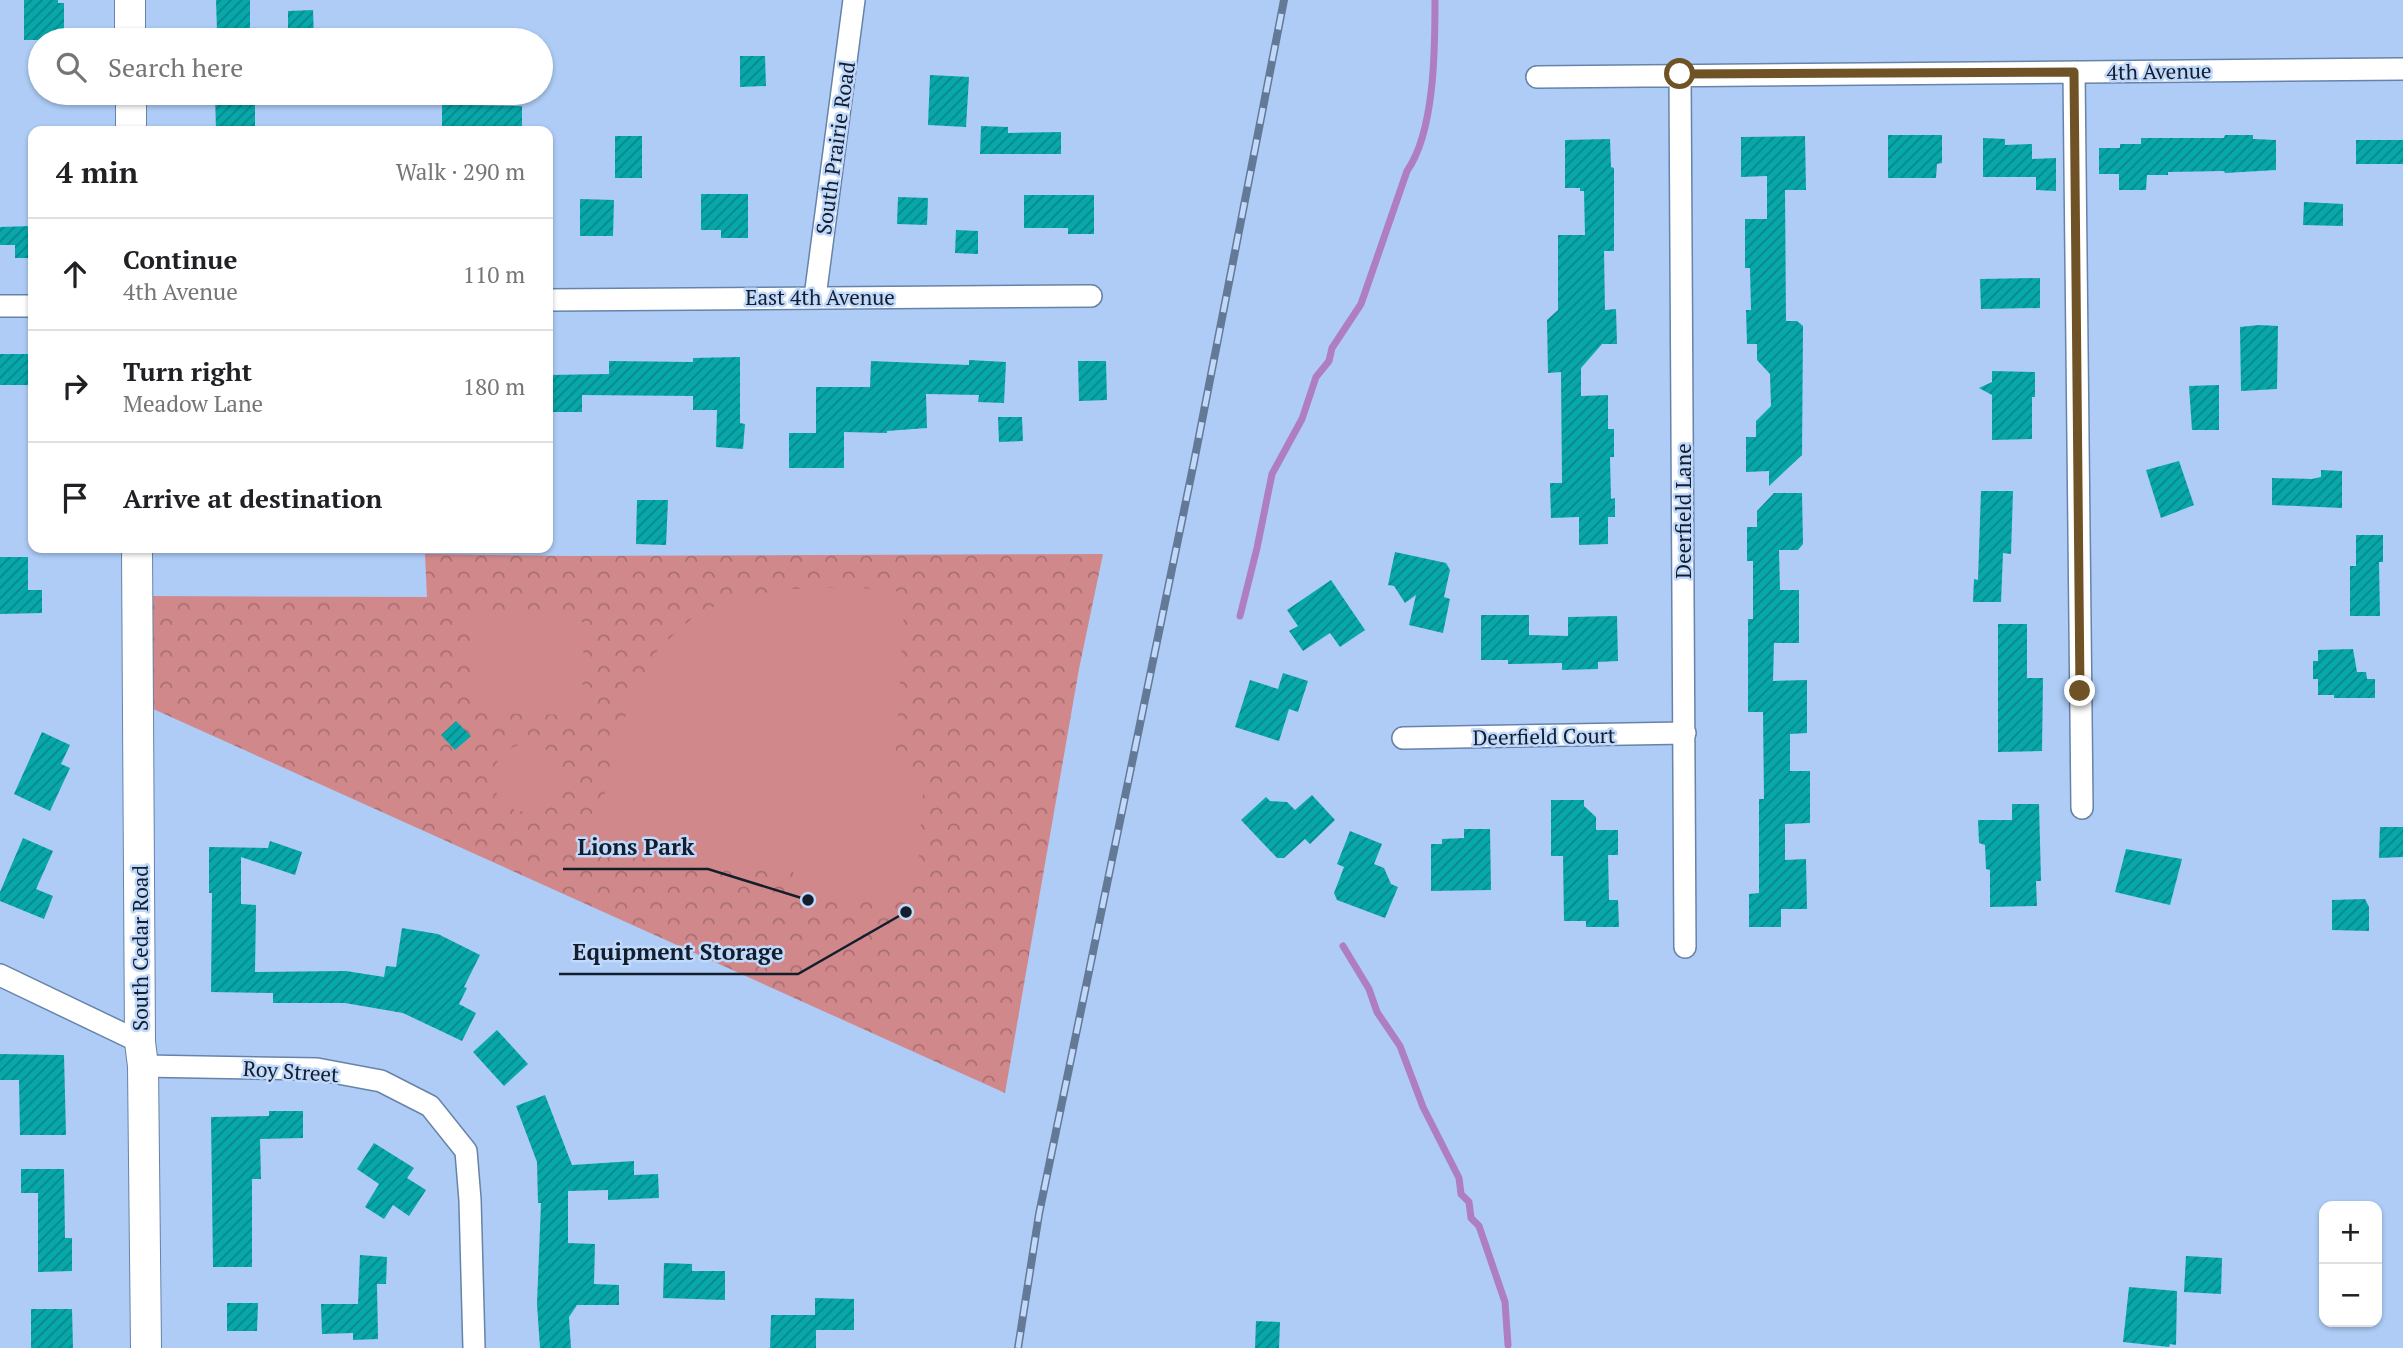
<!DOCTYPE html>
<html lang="en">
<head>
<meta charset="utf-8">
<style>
  :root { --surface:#fff; --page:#f2f2f2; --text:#202124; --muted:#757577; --line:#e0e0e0 }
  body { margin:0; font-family:"PT Serif",serif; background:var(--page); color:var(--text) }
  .controls { position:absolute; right:21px; bottom:21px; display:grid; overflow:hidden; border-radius:14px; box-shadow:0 2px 5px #0004 }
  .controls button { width:63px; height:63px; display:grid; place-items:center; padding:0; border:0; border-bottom:2px solid var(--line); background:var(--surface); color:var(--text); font:35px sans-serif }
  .stop { position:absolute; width:21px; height:21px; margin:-16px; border:5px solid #6f5226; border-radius:50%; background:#fff }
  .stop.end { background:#6f5226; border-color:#fff; box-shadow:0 2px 7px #0008 }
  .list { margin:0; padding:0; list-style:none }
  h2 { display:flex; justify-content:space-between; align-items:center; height:91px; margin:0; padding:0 28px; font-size:30px }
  h2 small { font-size:23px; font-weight:400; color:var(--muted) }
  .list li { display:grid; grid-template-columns:46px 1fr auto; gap:21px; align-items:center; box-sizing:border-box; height:112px; padding:0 28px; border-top:2px solid var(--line) }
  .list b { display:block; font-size:26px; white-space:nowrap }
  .list p { margin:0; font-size:23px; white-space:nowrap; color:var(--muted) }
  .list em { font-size:23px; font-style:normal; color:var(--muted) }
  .icon { flex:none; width:38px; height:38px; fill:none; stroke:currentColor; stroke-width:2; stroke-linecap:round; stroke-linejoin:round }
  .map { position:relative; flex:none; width:2403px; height:1348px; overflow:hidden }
  .search { position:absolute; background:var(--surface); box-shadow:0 2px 5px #0004; left:28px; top:28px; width:525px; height:77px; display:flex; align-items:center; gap:18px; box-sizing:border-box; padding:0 24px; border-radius:38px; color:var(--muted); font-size:26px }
  .panel { position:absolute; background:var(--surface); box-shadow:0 2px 5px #0004; left:28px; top:126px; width:525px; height:427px; border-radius:14px }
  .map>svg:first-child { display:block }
</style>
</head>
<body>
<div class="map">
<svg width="2403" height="1348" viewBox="0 0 2403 1348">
  <defs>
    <pattern id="park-crowns" width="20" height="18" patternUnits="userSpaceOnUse" patternTransform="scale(1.75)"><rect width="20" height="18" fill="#d1888b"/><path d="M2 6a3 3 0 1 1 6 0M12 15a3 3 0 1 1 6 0" fill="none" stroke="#a86f72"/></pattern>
    <pattern id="building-hatch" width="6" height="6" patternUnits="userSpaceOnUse" patternTransform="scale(1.75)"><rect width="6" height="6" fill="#08a7a9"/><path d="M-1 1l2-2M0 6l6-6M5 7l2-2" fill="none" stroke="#08878a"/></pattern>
  </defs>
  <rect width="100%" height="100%" fill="#aeccf6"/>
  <!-- park -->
  <path fill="url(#park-crowns)" d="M 425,554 L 569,556 L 1103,554 L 1079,669 L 1005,1093 L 151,708 L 149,596 L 427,597 Z"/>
  <!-- garden -->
  <path fill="#d1888b" d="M 851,587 L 905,592 L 895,768 L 911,777 L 924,781 L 917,883 L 907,898 L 790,891 L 794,875 L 792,867 L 592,856 L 615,743 L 639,681 L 659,648 L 699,612 L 749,595 L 793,589 Z
    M 478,618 L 578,618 L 584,624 L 582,708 L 576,715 L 478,713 L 473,707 L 473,622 Z
    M493 778a34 34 0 1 1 68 0a34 34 0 1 1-68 0Z"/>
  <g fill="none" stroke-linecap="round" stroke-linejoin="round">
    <!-- stream -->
    <path stroke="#af7ec2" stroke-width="7" d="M 1240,616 L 1257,548 L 1272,474 L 1302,419 L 1316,377 L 1329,361 L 1332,348 L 1361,304 L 1407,171 C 1435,131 1435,48 1435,0
      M 1343,946 L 1369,989 L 1377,1012 L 1400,1046 L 1423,1107 L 1459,1178 L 1461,1194 L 1469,1202 L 1471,1218 L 1479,1226 L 1505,1302 L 1508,1345"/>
  </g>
  <!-- building -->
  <path fill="url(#building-hatch)" d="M 24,0 L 58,0 L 58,3 L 64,3 L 64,40 L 24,40 Z
    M 216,0 L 250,0 L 250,30 L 217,30 Z
    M 313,10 L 314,38 L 288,38 L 288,11 Z
    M 740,56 L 765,56 L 766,86 L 740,87 Z
    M 930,75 L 969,77 L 966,127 L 928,125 Z
    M 215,93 L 255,93 L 255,131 L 216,131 Z
    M 442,93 L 468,93 L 468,105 L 522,106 L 522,131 L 442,130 Z
    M 981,126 L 1008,127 L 1008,133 L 1061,132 L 1061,154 L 980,154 Z
    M 1888,135 L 1942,135 L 1942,163 L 1937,164 L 1936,178 L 1888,178 Z
    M 2225,135 L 2253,135 L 2253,139 L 2276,140 L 2276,170 L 2225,173 L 2224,171 L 2168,172 L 2168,175 L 2147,175 L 2146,190 L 2119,190 L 2119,174 L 2099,174 L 2099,148 L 2120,148 L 2120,144 L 2141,144 L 2141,138 L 2224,138 Z
    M 615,136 L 642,136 L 642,178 L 615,178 Z
    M 1805,136 L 1806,190 L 1785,190 L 1786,321 L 1797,321 L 1803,326 L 1802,455 L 1769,486 L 1769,471 L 1746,472 L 1746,437 L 1756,437 L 1756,421 L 1771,406 L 1770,374 L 1757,360 L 1757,344 L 1747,344 L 1746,310 L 1751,310 L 1750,268 L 1745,268 L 1745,219 L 1767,219 L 1767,176 L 1741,177 L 1741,137 Z
    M 1983,138 L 2005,139 L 2005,145 L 2032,144 L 2032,159 L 2056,158 L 2056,191 L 2036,190 L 2036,177 L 1983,177 Z
    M 1610,139 L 1611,167 L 1614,168 L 1614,251 L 1604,251 L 1605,310 L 1616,309 L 1617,344 L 1602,344 L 1581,368 L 1581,396 L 1608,395 L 1608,429 L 1614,429 L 1614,457 L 1610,457 L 1611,499 L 1615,498 L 1615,517 L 1608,517 L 1608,544 L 1579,545 L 1579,517 L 1551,518 L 1550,483 L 1562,483 L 1561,372 L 1548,373 L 1547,320 L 1558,310 L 1558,235 L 1585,235 L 1584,191 L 1580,191 L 1580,188 L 1565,188 L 1565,140 Z
    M 2356,140 L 2403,140 L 2403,164 L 2356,164 Z
    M 701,194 L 748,194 L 748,238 L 721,238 L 721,230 L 701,230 Z
    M 1024,195 L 1094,195 L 1094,234 L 1068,234 L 1068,228 L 1024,228 Z
    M 898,197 L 928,198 L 927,225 L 897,224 Z
    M 580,199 L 614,200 L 613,236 L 580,236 Z
    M 2304,202 L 2343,204 L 2343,226 L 2303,225 Z
    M 33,226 L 33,258 L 15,258 L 15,245 L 0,245 L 0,227 Z
    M 956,230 L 978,231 L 978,254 L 955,253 Z
    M 2040,278 L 2040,308 L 1981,309 L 1980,279 Z
    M 2259,325 L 2278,326 L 2277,389 L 2241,391 L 2240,327 Z
    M 0,354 L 33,354 L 33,385 L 0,385 Z
    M 740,357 L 740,423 L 745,424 L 743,449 L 716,447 L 717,410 L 693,410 L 693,396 L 582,395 L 582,412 L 548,412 L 548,375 L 609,374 L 609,361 L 693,362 L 693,358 Z
    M 969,360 L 1006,362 L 1004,403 L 978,402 L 979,395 L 926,394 L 927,428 L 887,431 L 887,433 L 844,432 L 844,468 L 789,468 L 789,433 L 816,433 L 816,387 L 870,387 L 871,361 L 969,365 Z
    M 1078,361 L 1106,361 L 1107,400 L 1079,401 Z
    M 1992,371 L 2035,372 L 2035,397 L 2032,397 L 2032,439 L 1992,440 L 1992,395 L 1979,388 L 1992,382 Z
    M 2219,385 L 2219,430 L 2192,430 L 2189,386 Z
    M 998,417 L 1022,417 L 1023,441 L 999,442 Z
    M 2179,461 L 2194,505 L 2161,518 L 2146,470 Z
    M 2321,470 L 2342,471 L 2342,508 L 2272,505 L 2272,478 L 2312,479 L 2321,477 Z
    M 1981,491 L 2013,491 L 2011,554 L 2003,553 L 2001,602 L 1973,602 L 1974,579 L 1978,580 Z
    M 1774,493 L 1802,493 L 1803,544 L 1798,550 L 1779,550 L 1780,590 L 1799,590 L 1799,643 L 1774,643 L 1773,681 L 1807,680 L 1807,733 L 1790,734 L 1790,771 L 1810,771 L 1810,823 L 1785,824 L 1785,860 L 1806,859 L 1807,909 L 1781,909 L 1781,927 L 1749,927 L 1749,894 L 1759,893 L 1759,799 L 1764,799 L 1763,712 L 1748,712 L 1748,619 L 1753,619 L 1753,561 L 1747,561 L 1747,527 L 1757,527 L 1757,511 Z
    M 637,500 L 668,500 L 666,545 L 636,544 Z
    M 2356,535 L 2383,535 L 2383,562 L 2379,562 L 2380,616 L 2350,616 L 2350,566 L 2356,566 Z
    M 1395,552 L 1446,563 L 1450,570 L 1444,597 L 1450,599 L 1443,633 L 1409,625 L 1416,595 L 1405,603 L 1394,586 L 1388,585 Z
    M 0,557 L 28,557 L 28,590 L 42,590 L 42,613 L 0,614 Z
    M 1331,580 L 1365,630 L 1340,647 L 1330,633 L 1303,651 L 1289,631 L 1298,626 L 1287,610 Z
    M 1481,615 L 1529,615 L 1529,635 L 1568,636 L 1568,617 L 1617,616 L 1618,661 L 1598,662 L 1598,669 L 1562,670 L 1562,663 L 1508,664 L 1508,660 L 1481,660 Z
    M 1998,624 L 2027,624 L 2027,678 L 2043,678 L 2042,751 L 1998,752 Z
    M 2353,649 L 2357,672 L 2366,672 L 2367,679 L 2375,679 L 2375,698 L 2334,698 L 2334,695 L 2318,695 L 2318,679 L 2313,679 L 2313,661 L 2318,661 L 2318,650 Z
    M 1283,673 L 1308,681 L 1298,712 L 1289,709 L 1279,741 L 1235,727 L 1250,680 L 1278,689 Z
    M 456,721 L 471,736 L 455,750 L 441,735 Z
    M 42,732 L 70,745 L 61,764 L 70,768 L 50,811 L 14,794 Z
    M 1312,795 L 1335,820 L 1310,844 L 1305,839 L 1284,858 L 1277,858 L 1241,820 L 1266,797 L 1270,801 L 1287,802 L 1295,810 Z
    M 1551,800 L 1584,800 L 1584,806 L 1596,817 L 1596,830 L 1618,830 L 1618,855 L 1608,855 L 1609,900 L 1618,900 L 1619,927 L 1586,927 L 1586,921 L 1564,921 L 1563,856 L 1551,856 Z
    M 2012,804 L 2039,804 L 2041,881 L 2036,881 L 2037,906 L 1990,907 L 1990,870 L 1986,869 L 1985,845 L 1979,843 L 1978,820 L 2012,820 Z
    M 2380,827 L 2403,827 L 2403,857 L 2379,858 Z
    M 1464,829 L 1490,829 L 1491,890 L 1431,891 L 1431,844 L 1442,844 L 1442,839 L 1464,838 Z
    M 1350,831 L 1382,844 L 1374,864 L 1384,868 L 1391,884 L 1398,887 L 1385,918 L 1337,900 L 1334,893 L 1344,867 L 1337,864 Z
    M 23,838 L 53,851 L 36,889 L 53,896 L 44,919 L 0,901 L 0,892 Z
    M 270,841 L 302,852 L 295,875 L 241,857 L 241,904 L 256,905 L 255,972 L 346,971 L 384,977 L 386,966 L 396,967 L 402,928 L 438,934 L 480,955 L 464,987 L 467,988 L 459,1004 L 476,1013 L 462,1041 L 403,1013 L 345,1003 L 273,1003 L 273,993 L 211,992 L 212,893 L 209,893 L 209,847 L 268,848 Z
    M 2126,849 L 2182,859 L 2170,905 L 2115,892 Z
    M 2365,899 L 2369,907 L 2369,931 L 2332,930 L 2332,900 Z
    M 497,1030 L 528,1064 L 504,1086 L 473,1052 Z
    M 0,1054 L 64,1055 L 66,1135 L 20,1135 L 19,1080 L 0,1080 Z
    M 545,1095 L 572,1165 L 634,1161 L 634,1175 L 658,1174 L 659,1198 L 608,1200 L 608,1190 L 568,1191 L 568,1243 L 595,1244 L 594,1284 L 619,1285 L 619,1305 L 577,1305 L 569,1317 L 571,1348 L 540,1348 L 537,1304 L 541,1203 L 538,1203 L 537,1162 L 516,1106 Z
    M 269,1111 L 303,1111 L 303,1138 L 260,1139 L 261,1179 L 252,1179 L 252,1267 L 213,1267 L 211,1117 L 269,1116 Z
    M 374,1143 L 414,1168 L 407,1178 L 426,1190 L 409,1216 L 393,1205 L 384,1219 L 365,1207 L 379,1184 L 357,1169 Z
    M 21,1169 L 64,1169 L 65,1238 L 72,1238 L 72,1271 L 38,1272 L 38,1193 L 21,1193 Z
    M 360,1255 L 387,1257 L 386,1284 L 377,1284 L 378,1339 L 353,1340 L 353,1333 L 322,1334 L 321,1304 L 358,1304 Z
    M 2186,1256 L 2222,1258 L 2221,1294 L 2184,1292 Z
    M 664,1263 L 692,1264 L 692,1271 L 725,1271 L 725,1300 L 663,1298 Z
    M 2129,1287 L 2177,1291 L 2176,1345 L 2170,1344 L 2169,1347 L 2123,1342 Z
    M 815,1298 L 854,1299 L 854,1330 L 816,1330 L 816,1348 L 770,1348 L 771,1315 L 815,1315 Z
    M 227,1303 L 258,1303 L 257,1331 L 227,1331 Z
    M 31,1309 L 72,1309 L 73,1348 L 31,1348 Z
    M 1256,1321 L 1280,1322 L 1279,1348 L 1255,1348 Z"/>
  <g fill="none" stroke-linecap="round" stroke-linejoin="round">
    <!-- minor casing -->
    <g stroke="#6783a9" stroke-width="24">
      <path id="minor" d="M 2074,72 L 2082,808
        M 1680,74 L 1685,947
        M 1537,77 L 2403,69
        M 815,297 L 854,0
        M 548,300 L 1091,296
        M 0,306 L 33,306
        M 1403,738 L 1685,733
        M 0,975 L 140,1042
        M 143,1066 L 317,1069 L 381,1081 L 430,1106 L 466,1151 L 470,1200 L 474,1348"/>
    </g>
    <!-- secondary casing -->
    <g stroke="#6783a9" stroke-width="32">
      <path id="secondary" d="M 130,0 L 130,40
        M 131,93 L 131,131
        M 137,548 L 140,1042 L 143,1066 L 146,1348"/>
    </g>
    <!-- minor -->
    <use href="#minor" stroke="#fff" stroke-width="21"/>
    <!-- secondary -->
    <use href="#secondary" stroke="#fff" stroke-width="30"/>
    <!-- rail casing -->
    <g stroke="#647996" stroke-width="8">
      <path id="rail" d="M 1018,1348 L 1039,1214 L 1194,462 L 1284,0"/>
    </g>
    <!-- rail -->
    <use href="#rail" stroke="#c1d9fb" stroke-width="5" stroke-dasharray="16" stroke-linecap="butt"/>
  </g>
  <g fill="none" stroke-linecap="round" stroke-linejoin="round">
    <!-- route -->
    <path stroke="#6f5226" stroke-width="9" d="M 1680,74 L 2074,72 L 2080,691"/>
  </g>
  <g text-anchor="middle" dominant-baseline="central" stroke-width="5" stroke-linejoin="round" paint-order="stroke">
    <!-- street labels -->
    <g font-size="21" fill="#131e2d" stroke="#c1d9fb">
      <text transform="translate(2159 71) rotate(-1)">4th Avenue</text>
      <text transform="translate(835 148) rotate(-82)">South Prairie Road</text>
      <text x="820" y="297">East 4th Avenue</text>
      <text transform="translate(1683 511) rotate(-90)">Deerfield Lane</text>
      <text transform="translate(1544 736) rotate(-1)">Deerfield Court</text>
      <text transform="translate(140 948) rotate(-90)">South Cedar Road</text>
      <text transform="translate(291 1071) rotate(4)">Roy Street</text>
    </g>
  </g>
  <!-- callouts -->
  <path fill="none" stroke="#131e2d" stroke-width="2.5" d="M808 900L708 869H563M906 912L798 974H559"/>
  <g fill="#131e2d" stroke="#c1d9fb" stroke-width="2.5">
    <circle cx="808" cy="900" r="7"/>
    <circle cx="906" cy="912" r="7"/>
  </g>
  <g font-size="23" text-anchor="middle" font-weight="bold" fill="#131e2d" stroke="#c1d9fb" stroke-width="5" stroke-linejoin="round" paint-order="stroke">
    <text x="636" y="855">Lions Park</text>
    <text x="678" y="960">Equipment Storage</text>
  </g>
</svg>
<div class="controls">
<button>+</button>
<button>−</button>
</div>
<div class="stop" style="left:1680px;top:74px"></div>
<div class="stop end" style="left:2080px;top:691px"></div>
<div class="search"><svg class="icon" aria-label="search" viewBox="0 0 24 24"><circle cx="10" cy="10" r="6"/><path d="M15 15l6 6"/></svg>Search here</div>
<section class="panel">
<h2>4 min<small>Walk · 290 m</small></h2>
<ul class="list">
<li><svg class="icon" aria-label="ahead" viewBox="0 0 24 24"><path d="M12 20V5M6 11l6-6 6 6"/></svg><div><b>Continue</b><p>4th Avenue</p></div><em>110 m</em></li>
<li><svg class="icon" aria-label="right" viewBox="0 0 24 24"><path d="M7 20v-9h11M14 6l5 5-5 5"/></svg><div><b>Turn right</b><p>Meadow Lane</p></div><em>180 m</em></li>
<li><svg class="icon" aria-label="arrive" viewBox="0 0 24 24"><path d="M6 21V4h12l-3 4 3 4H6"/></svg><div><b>Arrive at destination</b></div></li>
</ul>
</section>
</div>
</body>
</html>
